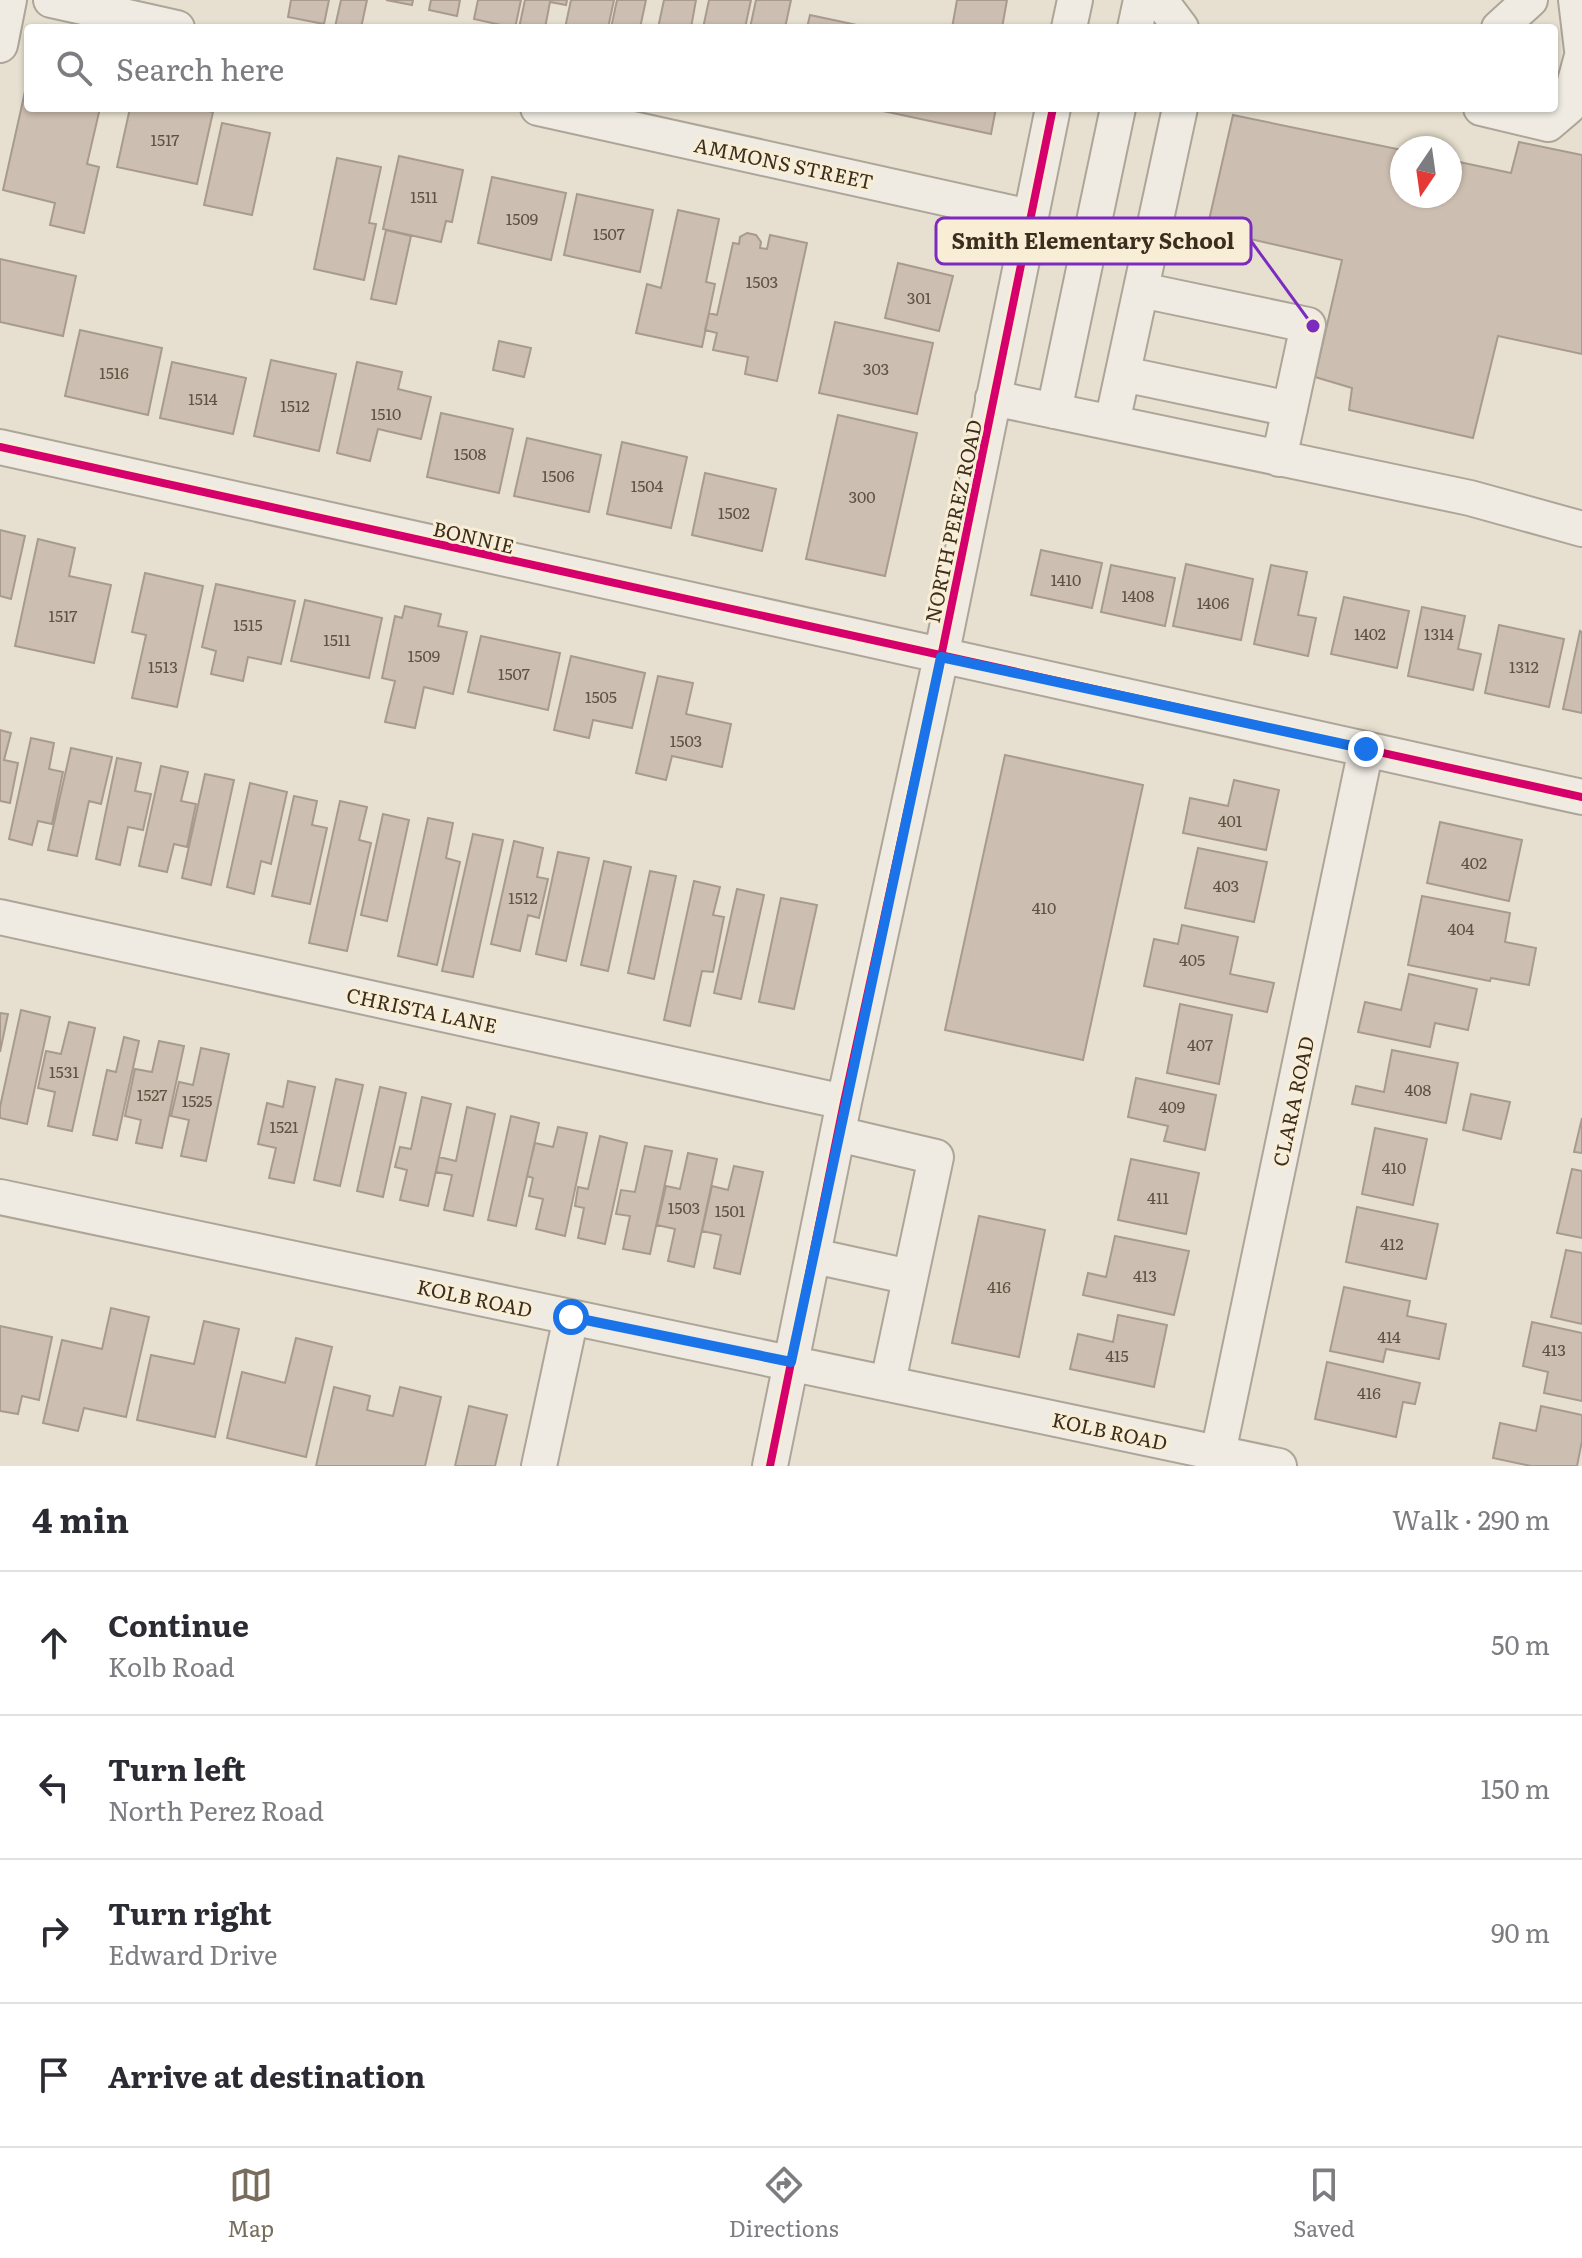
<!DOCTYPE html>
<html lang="en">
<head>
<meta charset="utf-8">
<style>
  :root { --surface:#fff; --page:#f7f7f7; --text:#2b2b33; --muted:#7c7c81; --line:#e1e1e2; --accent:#786c5d }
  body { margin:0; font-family:Literata,serif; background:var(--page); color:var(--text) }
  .compass { position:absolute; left:1390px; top:136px; width:72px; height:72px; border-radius:50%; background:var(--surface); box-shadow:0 2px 6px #0004; rotate:193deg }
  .stop { position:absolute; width:24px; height:24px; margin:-18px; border:6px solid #1a73e8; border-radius:50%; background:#fff }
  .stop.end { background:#1a73e8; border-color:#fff; box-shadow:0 2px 8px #0008 }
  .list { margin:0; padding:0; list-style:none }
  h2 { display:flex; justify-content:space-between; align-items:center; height:104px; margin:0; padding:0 32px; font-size:34px }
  h2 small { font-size:26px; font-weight:400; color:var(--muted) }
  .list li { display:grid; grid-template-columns:52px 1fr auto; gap:24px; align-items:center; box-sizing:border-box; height:144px; padding:0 32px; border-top:2px solid var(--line) }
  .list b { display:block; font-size:30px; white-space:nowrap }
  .list p { margin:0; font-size:26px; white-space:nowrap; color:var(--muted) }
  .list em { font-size:26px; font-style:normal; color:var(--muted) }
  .icon { flex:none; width:44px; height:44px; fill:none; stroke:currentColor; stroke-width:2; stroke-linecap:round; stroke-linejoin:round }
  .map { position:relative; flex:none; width:1582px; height:1466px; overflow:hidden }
  .search { position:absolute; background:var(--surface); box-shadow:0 2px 6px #0004; left:24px; right:24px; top:24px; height:88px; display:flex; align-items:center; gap:20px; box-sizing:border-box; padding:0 28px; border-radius:8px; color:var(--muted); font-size:30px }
  .sheet { height:680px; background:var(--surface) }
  nav { display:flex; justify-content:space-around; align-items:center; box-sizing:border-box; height:112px; border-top:2px solid var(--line); background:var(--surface); font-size:22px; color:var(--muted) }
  nav a { display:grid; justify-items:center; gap:4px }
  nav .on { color:var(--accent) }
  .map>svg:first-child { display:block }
</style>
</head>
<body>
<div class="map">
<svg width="1582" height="1466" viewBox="0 0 1582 1466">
  <rect width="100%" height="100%" fill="#e7e0d0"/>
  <!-- building -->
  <path fill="#ccbeb0" stroke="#a89b8e" stroke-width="2" d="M 291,0 L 329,0 L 324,24 L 288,17 Z
    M 341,0 L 367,0 L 361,28 L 335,27 Z
    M 386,0 L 413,0 L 412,5 Z
    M 431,0 L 460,0 L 457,16 L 429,10 Z
    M 478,0 L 521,0 L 515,28 L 474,19 Z
    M 525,0 L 567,0 L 566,5 L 550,2 L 545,28 L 519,28 Z
    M 571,0 L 614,0 L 608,28 L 565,28 Z
    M 617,0 L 646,0 L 640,28 L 611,28 Z
    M 664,0 L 696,0 L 691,28 L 658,28 Z
    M 709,0 L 751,0 L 745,28 L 703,28 Z
    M 756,0 L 791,0 L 785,28 L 750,28 Z
    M 957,0 L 1007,0 L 1002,28 L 952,28 Z
    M 810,15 L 871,28 L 807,28 Z
    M 28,78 L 28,108 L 100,108 L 87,164 L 99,167 L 84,233 L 50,225 L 55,203 L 3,190 Z
    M 130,108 L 195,108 L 213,112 L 197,184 L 117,167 Z
    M 869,108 L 996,108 L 991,134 Z
    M 1233,115 L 1402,150 L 1402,196 L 1450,196 L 1450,160 L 1511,173 L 1519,142 L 1582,155 L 1582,354 L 1498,336 L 1473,438 L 1349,410 L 1352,388 L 1315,377 L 1342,260 L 1207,229 Z
    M 222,123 L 270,133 L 252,215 L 204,205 Z
    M 399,156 L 463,170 L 452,222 L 446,221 L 441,242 L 383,229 Z
    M 337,158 L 381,167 L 369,223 L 376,224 L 364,280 L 314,269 Z
    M 492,177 L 566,193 L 551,260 L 478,243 Z
    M 577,194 L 653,210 L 640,272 L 564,255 Z
    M 678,210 L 719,219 L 706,282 L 715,284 L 702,347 L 636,333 L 647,284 L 661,288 Z
    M 386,230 L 411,236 L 396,304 L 371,299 Z
    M 747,233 L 756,235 L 761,242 L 760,248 L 767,249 L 770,235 L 807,243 L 777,381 L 745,374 L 748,357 L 713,350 L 717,333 L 705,330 L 709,313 L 717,315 L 733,243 L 739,244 L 740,237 Z
    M 0,259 L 76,276 L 63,336 L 0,322 Z
    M 898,263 L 953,276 L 939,331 L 885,318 Z
    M 835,322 L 933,343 L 917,414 L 819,393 Z
    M 80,330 L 162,348 L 148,415 L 65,396 Z
    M 499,341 L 531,348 L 524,377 L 493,370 Z
    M 271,360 L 336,374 L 319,451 L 254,436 Z
    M 172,362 L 246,378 L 233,434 L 160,418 Z
    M 357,362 L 402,372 L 398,389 L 431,397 L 421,439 L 378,429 L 370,461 L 337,453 Z
    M 441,413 L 513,429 L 499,493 L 427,477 Z
    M 838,415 L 917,433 L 885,576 L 806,559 Z
    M 527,438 L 601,455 L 589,512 L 514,496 Z
    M 622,442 L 687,457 L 671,528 L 607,514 Z
    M 705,473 L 776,489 L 762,551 L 692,535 Z
    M 0,530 L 25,536 L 11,599 L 0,596 Z
    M 38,539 L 75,548 L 69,576 L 111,585 L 94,663 L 15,646 Z
    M 1041,550 L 1102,563 L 1092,608 L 1031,595 Z
    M 1186,564 L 1253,579 L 1241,640 L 1173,626 Z
    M 1111,565 L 1175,578 L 1165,626 L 1101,612 Z
    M 1271,565 L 1307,572 L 1298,615 L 1316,618 L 1308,656 L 1254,644 Z
    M 145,573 L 203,586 L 177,707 L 132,698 L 146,635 L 132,632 Z
    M 216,584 L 295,601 L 281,664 L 248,657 L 243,681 L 211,674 L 216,651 L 202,647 Z
    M 1344,597 L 1409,611 L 1397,668 L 1331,654 Z
    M 305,600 L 382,618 L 369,678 L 291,661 Z
    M 405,606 L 441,614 L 438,626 L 467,632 L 453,694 L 424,687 L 415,728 L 385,722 L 395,681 L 382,678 L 395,616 L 402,618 Z
    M 1422,607 L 1465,616 L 1458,649 L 1481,654 L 1473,690 L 1408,676 Z
    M 1499,625 L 1564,639 L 1549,707 L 1485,693 Z
    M 1580,631 L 1582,632 L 1582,713 L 1563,709 Z
    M 481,636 L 560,653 L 548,710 L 468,692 Z
    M 571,656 L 645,673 L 632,728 L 593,720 L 589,738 L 554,730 Z
    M 658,676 L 693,683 L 686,714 L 731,724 L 722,767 L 672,756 L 666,780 L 636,773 Z
    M 0,730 L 11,733 L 4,760 L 18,763 L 10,803 L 0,801 Z
    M 31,738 L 54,743 L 49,769 L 63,772 L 52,824 L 38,821 L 32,845 L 9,839 Z
    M 71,748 L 112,757 L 101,804 L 89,801 L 77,856 L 48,850 Z
    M 1005,755 L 1143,785 L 1083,1060 L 945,1030 Z
    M 117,758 L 141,763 L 135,791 L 151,794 L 143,830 L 128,827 L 120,865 L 96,859 Z
    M 161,766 L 188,772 L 181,801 L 196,804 L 187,847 L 174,844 L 167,872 L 139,866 Z
    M 205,774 L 234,780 L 211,885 L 182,878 Z
    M 1234,780 L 1279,790 L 1266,850 L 1183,833 L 1190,798 L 1228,806 Z
    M 250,783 L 287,792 L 271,864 L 261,861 L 254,894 L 227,887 Z
    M 294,796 L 317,801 L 312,825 L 327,828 L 310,904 L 272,896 Z
    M 340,801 L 367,807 L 359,840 L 371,843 L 347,951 L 309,943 Z
    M 383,814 L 409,820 L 387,921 L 361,915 Z
    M 428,818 L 453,823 L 446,858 L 460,862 L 437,965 L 398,956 Z
    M 1440,822 L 1522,840 L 1509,901 L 1427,883 Z
    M 473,834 L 503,840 L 473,977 L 442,971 Z
    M 514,841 L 543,848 L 537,877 L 548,879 L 539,918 L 528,915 L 520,951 L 491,944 Z
    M 1198,848 L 1267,862 L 1254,922 L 1185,908 Z
    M 558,852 L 589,858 L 566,961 L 536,954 Z
    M 604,861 L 631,867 L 608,971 L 581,965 Z
    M 650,871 L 676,876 L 654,979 L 628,973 Z
    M 694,881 L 720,887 L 713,915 L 724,917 L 713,972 L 702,971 L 690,1026 L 664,1020 Z
    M 737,889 L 764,895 L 741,999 L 714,993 Z
    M 1422,896 L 1510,913 L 1505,942 L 1536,948 L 1529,985 L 1491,978 L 1490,981 L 1408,965 Z
    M 781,898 L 817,905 L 794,1009 L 759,1002 Z
    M 1182,925 L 1238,937 L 1230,974 L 1274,983 L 1267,1012 L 1144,986 L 1154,939 L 1178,944 Z
    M 1409,974 L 1477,989 L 1468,1030 L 1435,1023 L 1430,1047 L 1358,1032 L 1365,1002 L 1401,1010 Z
    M 1180,1004 L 1232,1015 L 1219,1084 L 1167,1073 Z
    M 21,1010 L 50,1017 L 27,1124 L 0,1118 L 0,1107 Z
    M 0,1013 L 8,1014 L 0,1052 Z
    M 69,1022 L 95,1028 L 72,1131 L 48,1126 L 55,1092 L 38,1088 L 46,1051 L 61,1054 Z
    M 124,1037 L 139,1041 L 117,1140 L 93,1135 L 107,1070 L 116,1072 Z
    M 159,1041 L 184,1046 L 162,1148 L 136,1143 L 141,1120 L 125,1116 L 135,1069 L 152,1072 Z
    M 201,1048 L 229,1054 L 206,1161 L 181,1156 L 189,1120 L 171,1116 L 179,1082 L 193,1085 Z
    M 1392,1050 L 1458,1063 L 1446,1123 L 1352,1104 L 1356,1086 L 1384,1092 Z
    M 1136,1078 L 1216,1095 L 1205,1150 L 1164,1141 L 1168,1126 L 1128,1117 Z
    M 336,1079 L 363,1085 L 340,1186 L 314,1180 Z
    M 288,1081 L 315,1087 L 294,1183 L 269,1178 L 276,1148 L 258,1144 L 267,1103 L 283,1107 Z
    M 380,1087 L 406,1093 L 383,1197 L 357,1191 Z
    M 1471,1094 L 1510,1102 L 1501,1139 L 1463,1130 Z
    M 422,1097 L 451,1104 L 428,1206 L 400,1200 L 407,1170 L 395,1167 L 400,1147 L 411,1149 Z
    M 467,1107 L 495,1114 L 473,1216 L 444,1210 L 452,1175 L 436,1172 L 439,1157 L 456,1161 Z
    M 511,1116 L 539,1123 L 516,1226 L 488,1220 Z
    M 1582,1118 L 1582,1153 L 1574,1152 Z
    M 558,1127 L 587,1133 L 565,1236 L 536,1229 L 543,1199 L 529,1196 L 533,1178 L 527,1176 L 535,1143 L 553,1147 Z
    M 1375,1128 L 1427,1139 L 1413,1205 L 1362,1194 Z
    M 600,1136 L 627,1143 L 605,1244 L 578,1238 L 584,1208 L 575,1206 L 578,1187 L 588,1189 Z
    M 645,1146 L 672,1151 L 650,1254 L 623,1249 L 630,1216 L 616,1214 L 621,1190 L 635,1192 Z
    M 688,1153 L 717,1159 L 694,1267 L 668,1261 L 675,1229 L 657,1225 L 666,1186 L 680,1189 Z
    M 1131,1159 L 1199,1173 L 1186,1234 L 1118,1220 Z
    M 734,1166 L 763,1172 L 740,1274 L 714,1268 L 721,1235 L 702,1231 L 712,1186 L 728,1190 Z
    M 1572,1169 L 1582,1171 L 1582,1238 L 1557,1233 Z
    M 1357,1207 L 1438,1224 L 1426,1279 L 1346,1262 Z
    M 979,1216 L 1045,1230 L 1019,1357 L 952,1343 Z
    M 1115,1236 L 1189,1251 L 1174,1315 L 1083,1295 L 1088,1273 L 1106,1277 Z
    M 1566,1250 L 1582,1253 L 1582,1324 L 1551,1317 Z
    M 1344,1287 L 1410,1301 L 1407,1316 L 1446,1324 L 1439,1359 L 1386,1349 L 1383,1362 L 1330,1351 Z
    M 111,1308 L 149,1317 L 126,1417 L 84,1408 L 78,1431 L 43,1423 L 62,1340 L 102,1349 Z
    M 1118,1315 L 1167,1325 L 1154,1387 L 1070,1369 L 1078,1334 L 1113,1342 Z
    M 204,1321 L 239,1329 L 215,1437 L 137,1420 L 151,1355 L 194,1364 Z
    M 1532,1322 L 1582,1333 L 1582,1401 L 1544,1393 L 1548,1372 L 1523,1366 Z
    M 0,1326 L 52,1337 L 39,1400 L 22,1396 L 18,1414 L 0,1411 Z
    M 296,1338 L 332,1347 L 306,1457 L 227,1438 L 242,1372 L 285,1383 Z
    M 1327,1362 L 1420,1383 L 1415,1404 L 1403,1402 L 1396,1437 L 1315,1419 Z
    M 334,1387 L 370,1396 L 367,1410 L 393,1416 L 400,1387 L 441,1397 L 425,1466 L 316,1466 Z
    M 469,1406 L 507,1415 L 495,1466 L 455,1466 Z
    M 1541,1406 L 1582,1415 L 1582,1441 L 1577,1466 L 1531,1466 L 1493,1458 L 1500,1423 L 1536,1431 Z"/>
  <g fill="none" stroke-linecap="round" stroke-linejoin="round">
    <!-- minor casing -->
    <g stroke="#ada598" stroke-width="38">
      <path id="minor" d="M 51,0 L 177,28
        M 1160,0 L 1181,28
        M 1576,0 L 1582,50
        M 1069,28 L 1075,0
        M 1135,28 L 1141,0
        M 1499,28 L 1530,0
        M 0,45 L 9,0
        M 538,108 L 1030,217
        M 1481,108 L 1548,124 L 1568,107 L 1582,56
        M 1141,290 L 1308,325 L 1279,459
        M 1123,374 L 1290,409
        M 993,398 L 1470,498 L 1582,529
        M 1054,411 L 1118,108
        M 1112,423 L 1180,108
        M 0,447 L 1582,797
        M 0,917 L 844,1102
        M 838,1134 L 936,1157 L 888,1382
        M 0,1197 L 1279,1466
        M 814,1256 L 910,1277
        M 1218,1453 L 1366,749
        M 539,1466 L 571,1317
        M 770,1466 L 844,1102 L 941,657 L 1053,108"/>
    </g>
    <!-- minor -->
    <use href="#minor" stroke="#efebe2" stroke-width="34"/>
    <!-- cycleway casing -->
    <g stroke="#f8eed6" stroke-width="13">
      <path id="cycleway" d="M 0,447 L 1582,797
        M 770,1466 L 844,1102 L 941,657 L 1053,108"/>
    </g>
    <!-- cycleway -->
    <use href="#cycleway" stroke="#d6006c" stroke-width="8"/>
  </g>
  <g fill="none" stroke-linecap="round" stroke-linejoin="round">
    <!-- route -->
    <path stroke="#1a73e8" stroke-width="10" d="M 571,1317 L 791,1362 L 941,657 L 1366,749"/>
  </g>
  <g text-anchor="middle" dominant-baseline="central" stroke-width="6" stroke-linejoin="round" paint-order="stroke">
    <!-- number labels -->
    <g font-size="16" fill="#615143">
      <text x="165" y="139">1517</text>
      <text x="424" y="196">1511</text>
      <text x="522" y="218">1509</text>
      <text x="609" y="233">1507</text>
      <text x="762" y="281">1503</text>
      <text x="919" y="297">301</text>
      <text x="876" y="368">303</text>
      <text x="114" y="372">1516</text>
      <text x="203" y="398">1514</text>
      <text x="295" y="405">1512</text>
      <text x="386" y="413">1510</text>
      <text x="470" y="453">1508</text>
      <text x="558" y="475">1506</text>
      <text x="647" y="485">1504</text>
      <text x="862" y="496">300</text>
      <text x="734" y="512">1502</text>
      <text x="1066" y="579">1410</text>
      <text x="1138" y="595">1408</text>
      <text x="1213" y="602">1406</text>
      <text x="63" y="615">1517</text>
      <text x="248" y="624">1515</text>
      <text x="1370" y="633">1402</text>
      <text x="1439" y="633">1314</text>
      <text x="337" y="639">1511</text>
      <text x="424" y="655">1509</text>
      <text x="163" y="666">1513</text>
      <text x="1524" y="666">1312</text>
      <text x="514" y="673">1507</text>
      <text x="601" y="696">1505</text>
      <text x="686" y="740">1503</text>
      <text x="1230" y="820">401</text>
      <text x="1474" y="862">402</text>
      <text x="1226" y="885">403</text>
      <text x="523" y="897">1512</text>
      <text x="1044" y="907">410</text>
      <text x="1461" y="928">404</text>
      <text x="1192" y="959">405</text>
      <text x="1200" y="1044">407</text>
      <text x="64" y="1071">1531</text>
      <text x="1418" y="1089">408</text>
      <text x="152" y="1094">1527</text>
      <text x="197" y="1100">1525</text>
      <text x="1172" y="1106">409</text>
      <text x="284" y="1126">1521</text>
      <text x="1394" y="1167">410</text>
      <text x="1158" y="1197">411</text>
      <text x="684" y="1207">1503</text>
      <text x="730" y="1210">1501</text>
      <text x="1392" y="1243">412</text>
      <text x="1145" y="1275">413</text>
      <text x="999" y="1286">416</text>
      <text x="1389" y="1336">414</text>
      <text x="1554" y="1349">413</text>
      <text x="1117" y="1355">415</text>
      <text x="1369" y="1392">416</text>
    </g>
    <!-- street labels -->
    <g font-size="20" fill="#3d2d1f" stroke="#f8eed6">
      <text transform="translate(784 162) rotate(12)">AMMONS STREET</text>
      <text transform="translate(952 521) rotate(-78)">NORTH PEREZ ROAD</text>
      <text transform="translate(474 536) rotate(13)">BONNIE</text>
      <text transform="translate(422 1009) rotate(12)">CHRISTA LANE</text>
      <text transform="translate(1292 1101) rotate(-78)">CLARA ROAD</text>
      <text transform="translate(475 1297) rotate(12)">KOLB ROAD</text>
      <text transform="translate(1110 1430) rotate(12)">KOLB ROAD</text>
    </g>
  </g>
  <!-- callouts -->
  <path fill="none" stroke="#7b2cbf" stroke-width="3" d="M1313 326L1251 241"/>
  <circle fill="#7b2cbf" stroke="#f8eed6" stroke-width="3" cx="1313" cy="326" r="8"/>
  <rect fill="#f8eed6" stroke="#7b2cbf" stroke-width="3" x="936" y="218" width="315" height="46" rx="8"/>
  <g font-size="22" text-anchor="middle" font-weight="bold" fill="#3d2d1f">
    <text x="1093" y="249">Smith Elementary School</text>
  </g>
</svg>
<svg class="compass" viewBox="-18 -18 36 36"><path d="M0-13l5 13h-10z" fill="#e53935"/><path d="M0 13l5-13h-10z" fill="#7c7c81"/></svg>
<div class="stop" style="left:571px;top:1317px"></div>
<div class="stop end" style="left:1366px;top:749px"></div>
<div class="search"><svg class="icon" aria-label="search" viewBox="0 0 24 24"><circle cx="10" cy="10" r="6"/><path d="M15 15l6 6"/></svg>Search here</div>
</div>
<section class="sheet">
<h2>4 min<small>Walk · 290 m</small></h2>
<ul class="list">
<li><svg class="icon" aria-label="ahead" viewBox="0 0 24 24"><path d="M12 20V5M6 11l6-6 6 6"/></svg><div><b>Continue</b><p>Kolb Road</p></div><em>50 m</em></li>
<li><svg class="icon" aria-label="left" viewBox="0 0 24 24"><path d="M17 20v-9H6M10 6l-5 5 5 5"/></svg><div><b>Turn left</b><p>North Perez Road</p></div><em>150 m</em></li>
<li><svg class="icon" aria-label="right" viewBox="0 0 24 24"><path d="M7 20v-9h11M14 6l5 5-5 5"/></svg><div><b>Turn right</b><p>Edward Drive</p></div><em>90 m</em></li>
<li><svg class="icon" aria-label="arrive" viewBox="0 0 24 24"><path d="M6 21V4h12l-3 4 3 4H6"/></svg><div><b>Arrive at destination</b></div></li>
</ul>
</section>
<nav>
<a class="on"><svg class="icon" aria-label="map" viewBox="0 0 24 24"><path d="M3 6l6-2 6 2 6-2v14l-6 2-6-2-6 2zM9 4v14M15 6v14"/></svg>Map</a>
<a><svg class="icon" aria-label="directions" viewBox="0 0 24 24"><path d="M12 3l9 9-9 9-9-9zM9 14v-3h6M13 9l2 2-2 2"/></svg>Directions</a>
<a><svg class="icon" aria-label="saved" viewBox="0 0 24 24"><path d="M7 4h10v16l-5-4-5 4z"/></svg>Saved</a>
</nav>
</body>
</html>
